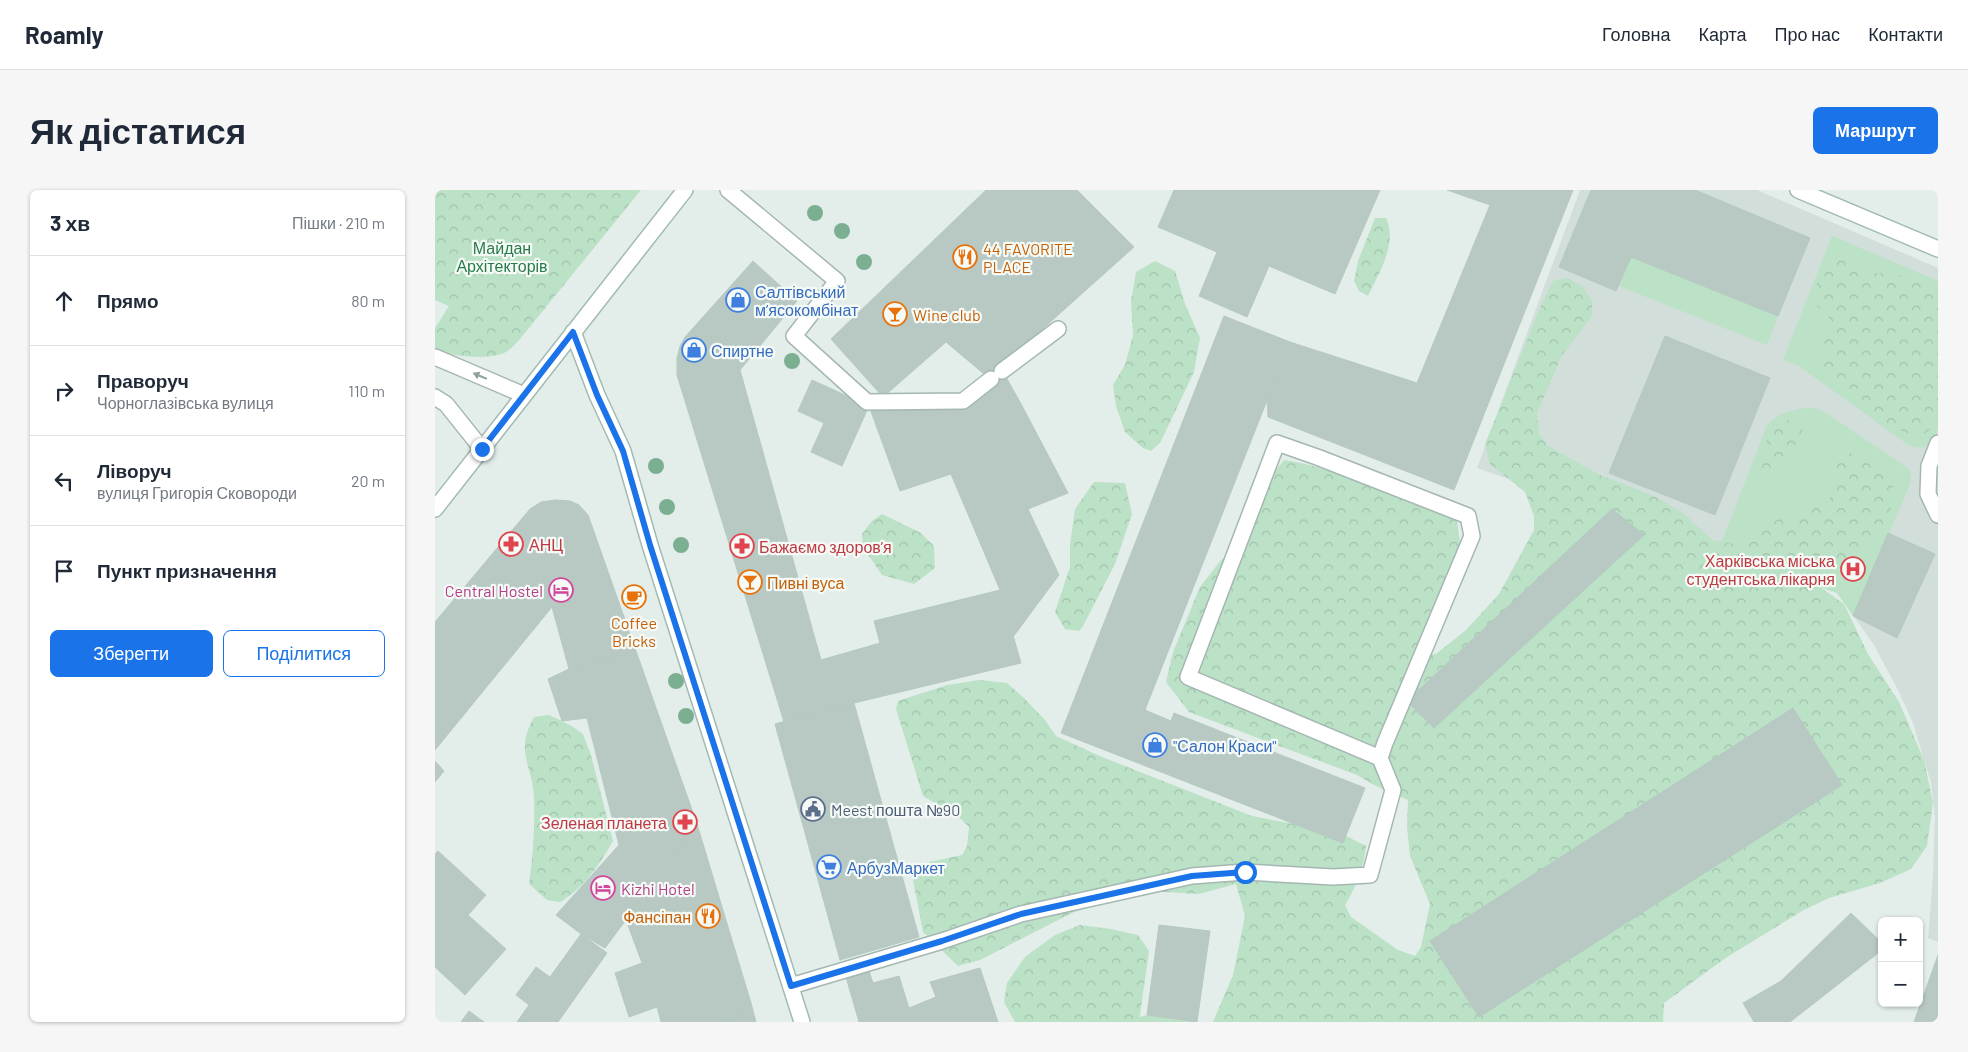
<!DOCTYPE html>
<html lang="uk">
<head>
<meta charset="utf-8">
<style>
  :root { --surface:#fff; --page:#f6f6f7; --text:#1f2937; --muted:#747a83; --line:#e0e1e3; --accent:#1a73e8 }
  body { margin:0; font-family:Barlow,sans-serif; background:var(--page); color:var(--text) }
  .controls { position:absolute; right:15px; bottom:15px; display:grid; overflow:hidden; border-radius:8px; box-shadow:0 1px 4px #0004 }
  .controls button { width:45px; height:45px; display:grid; place-items:center; padding:0; border:0; border-bottom:1px solid var(--line); background:var(--surface); color:var(--text); font:25px sans-serif }
  .stop { position:absolute; width:15px; height:15px; margin:-11px; border:4px solid #1a73e8; border-radius:50%; background:#fff }
  .stop.end { background:#1a73e8; border-color:#fff; box-shadow:0 1px 5px #0008 }
  .list { margin:0; padding:0; list-style:none }
  h2 { display:flex; justify-content:space-between; align-items:center; height:65px; margin:0; padding:0 20px; font-size:21px }
  h2 small { font-size:16px; font-weight:400; color:var(--muted) }
  .list li { display:grid; grid-template-columns:32px 1fr auto; gap:15px; align-items:center; box-sizing:border-box; height:90px; padding:0 20px; border-top:1px solid var(--line) }
  .list b { display:block; font-size:19px; white-space:nowrap }
  .list p { margin:0; font-size:16px; white-space:nowrap; color:var(--muted) }
  .list em { font-size:16px; font-style:normal; color:var(--muted) }
  .actions { display:flex; gap:10px; padding:15px 20px }
  .actions a { flex:1; padding:11px 0; border:1px solid var(--accent); border-radius:8px; text-align:center; font-size:18px; color:var(--accent) }
  .actions .main { background:var(--accent); color:#fff }
  .icon { flex:none; width:28px; height:28px; fill:none; stroke:currentColor; stroke-width:2; stroke-linecap:round; stroke-linejoin:round }
  .map { position:relative; flex:none; width:1503px; height:832px; overflow:hidden; border-radius:8px }
  header { display:flex; align-items:center; gap:30px; box-sizing:border-box; height:70px; padding:0 25px; background:var(--surface); border-bottom:1px solid var(--line) }
  header strong { font-size:24px }
  nav { display:flex; gap:28px; margin-inline-start:auto; font-size:18px }
  .intro { display:flex; align-items:center; justify-content:space-between; box-sizing:border-box; height:120px; padding:0 30px }
  h1 { margin:0; font-size:35px }
  .button { padding:12px 22px; border-radius:8px; background:var(--accent); color:#fff; font-size:18px; font-weight:700 }
  main { display:flex; gap:30px; padding:0 30px }
  aside { flex:1; background:var(--surface); border-radius:8px; box-shadow:0 1px 4px #0004 }
  .map>svg:first-child { display:block }
</style>
</head>
<body>
<header>
<strong>Roamly</strong>
<nav><a>Головна</a><a>Карта</a><a>Про нас</a><a>Контакти</a></nav>
</header>
<div class="intro"><h1>Як дістатися</h1><a class="button">Маршрут</a></div>
<main>
<aside>
<h2>3 хв<small>Пішки · 210 m</small></h2>
<ul class="list">
<li><svg class="icon" aria-label="ahead" viewBox="0 0 24 24"><path d="M12 20V5M6 11l6-6 6 6"/></svg><div><b>Прямо</b></div><em>80 m</em></li>
<li><svg class="icon" aria-label="right" viewBox="0 0 24 24"><path d="M7 20v-9h11M14 6l5 5-5 5"/></svg><div><b>Праворуч</b><p>Чорноглазівська вулиця</p></div><em>110 m</em></li>
<li><svg class="icon" aria-label="left" viewBox="0 0 24 24"><path d="M17 20v-9H6M10 6l-5 5 5 5"/></svg><div><b>Ліворуч</b><p>вулиця Григорія Сковороди</p></div><em>20 m</em></li>
<li><svg class="icon" aria-label="arrive" viewBox="0 0 24 24"><path d="M6 21V4h12l-3 4 3 4H6"/></svg><div><b>Пункт призначення</b></div></li>
</ul>
<div class="actions"><a class="main">Зберегти</a><a>Поділитися</a></div>
</aside>
<div class="map">
<svg width="1503" height="832" viewBox="0 0 1503 832">
  <defs>
    <pattern id="forest-crowns" width="20" height="18" patternUnits="userSpaceOnUse" patternTransform="scale(1.25)"><rect width="20" height="18" fill="#bbe1c6"/><path d="M2 6a3 3 0 1 1 6 0M12 15a3 3 0 1 1 6 0" fill="none" stroke="#a0c2ab"/></pattern>
  </defs>
  <rect width="100%" height="100%" fill="#e3eeea"/>
  <!-- built -->
  <path fill="#d1ded9" d="M 1145,0 L 1322,0 L 1503,78 L 1503,752 L 1493,748 L 1498,687 L 1500,628 L 1496,592 L 1489,570 L 1478,533 L 1463,500 L 1439,455 L 1402,403 L 1042,278 Z"/>
  <!-- green -->
  <path fill="#bbe1c6" d="M 1397,46 L 1503,91 L 1503,238 C 1496,256 1494,260 1475,256 L 1364,176 L 1348,170 Z
    M 1196,67 L 1343,126 L 1332,155 L 1184,96 Z
    M 1368,218 L 1380,218 L 1391,223 L 1473,278 L 1476,286 L 1475,294 L 1418,426 L 1402,403 L 1283,362 L 1332,235 L 1346,224 Z
    M 712,825 L 762,832 L 689,832 Z"/>
  <!-- forest -->
  <path fill="url(#forest-crowns)" d="M 0,0 L 206,0 L 85,149 C 81,153 76,159 71,162 C 55,171 17,166 0,160 L 0,138 L 14,116 L 0,110 Z
    M 940,28 L 951,28 C 963,53 944,83 933,106 L 924,101 L 919,91 L 923,71 Z
    M 1401,64 L 1413,67 L 1433,83 L 1452,83 L 1471,86 L 1503,98 L 1503,225 L 1498,237 L 1484,248 L 1457,237 L 1394,191 L 1386,181 L 1385,171 L 1387,154 L 1394,146 L 1397,138 L 1397,131 L 1378,112 L 1385,78 Z
    M 720,71 L 740,81 L 750,114 L 765,148 L 759,182 L 725,253 L 716,261 L 708,258 L 690,242 L 681,216 L 678,195 L 690,175 L 698,145 L 696,111 L 701,82 Z
    M 1133,88 L 1148,97 L 1157,111 L 1157,126 L 1127,165 L 1102,223 L 1104,244 L 1113,256 L 1165,285 L 1223,308 L 1249,324 L 1277,350 L 1299,354 L 1339,331 L 1378,318 L 1393,310 L 1400,302 C 1402,290 1397,279 1402,268 L 1416,263 C 1430,271 1452,281 1458,297 C 1466,315 1438,349 1424,359 C 1412,368 1398,375 1384,383 L 1385,397 L 1409,414 L 1433,464 L 1464,512 L 1489,570 L 1498,613 L 1492,656 L 1476,679 L 1445,693 L 1394,708 L 1367,721 L 1292,767 L 1229,813 L 1228,832 L 778,832 L 798,785 L 810,726 L 801,694 L 764,704 L 729,702 L 685,704 L 637,723 L 545,770 L 523,776 L 488,742 L 478,690 L 490,673 L 527,665 L 532,656 L 534,637 L 524,627 L 488,606 L 461,519 L 463,511 L 512,495 L 545,490 L 572,493 L 588,507 L 610,530 L 621,546 L 667,567 L 817,626 L 905,643 L 931,656 C 929,678 921,697 910,715 L 916,727 L 963,760 L 980,766 L 986,757 L 995,714 L 975,666 L 972,637 L 973,610 L 939,595 L 922,585 L 754,522 L 731,492 L 738,462 L 765,397 L 786,370 L 812,351 L 841,280 L 849,270 C 883,275 916,288 948,300 C 973,310 998,318 1022,332 L 1025,352 L 981,465 L 1001,464 L 1031,440 L 1064,404 L 1099,340 L 1099,326 L 1090,302 L 1055,274 L 1050,254 L 1105,118 L 1118,91 Z
    M 1346,230 C 1357,230 1362,232 1368,241 L 1363,254 L 1350,264 L 1343,277 L 1331,287 L 1325,282 L 1323,276 L 1335,239 Z
    M 659,292 L 690,293 L 697,324 L 680,374 L 648,436 L 644,441 L 630,439 L 620,422 L 635,377 L 635,355 L 640,319 Z
    M 447,324 L 486,343 L 499,356 L 500,378 L 479,394 L 447,385 L 428,357 L 427,344 L 437,331 Z
    M 114,525 L 135,535 L 148,544 L 156,565 L 178,651 C 165,674 148,699 125,712 L 112,710 L 94,694 C 98,666 100,637 99,609 C 98,574 79,563 99,527 Z
    M 645,735 L 676,739 L 703,745 L 714,761 L 704,832 L 580,832 L 569,812 L 572,793 L 590,767 L 620,745 Z"/>
  <!-- building -->
  <path fill="#b8c9c3" stroke="#b5c9c1" d="M 551,0 L 642,0 L 699,57 L 564,178 L 571,187 L 585,212 L 633,303 L 593,319 L 624,385 L 578,447 L 565,400 L 516,284 L 465,301 L 434,216 L 533,218 L 561,194 L 511,152 L 448,207 L 396,149 Z
    M 739,0 L 945,0 L 900,104 L 834,76 L 812,127 L 764,106 L 782,62 L 723,37 Z
    M 1012,0 L 1138,0 L 1019,300 L 833,227 L 832,209 L 855,152 L 982,193 L 1055,15 Z
    M 1156,0 L 1260,0 L 1375,48 L 1343,126 L 1196,67 L 1181,101 L 1124,77 Z
    M 318,71 L 362,111 L 305,180 L 386,470 L 445,453 L 439,431 L 565,400 L 586,473 L 419,513 L 349,532 L 242,185 L 242,168 L 245,156 L 250,147 Z
    M 789,126 L 855,152 L 710,520 L 736,531 L 739,523 L 930,598 L 908,653 L 626,543 Z
    M 1230,146 L 1335,188 L 1280,325 L 1174,283 Z
    M 377,190 L 434,216 L 407,276 L 376,262 L 389,233 L 363,221 Z
    M 120,310 L 135,311 L 144,315 L 153,325 L 201,461 L 134,479 L 117,417 L 0,560 L 0,432 L 95,319 L 106,312 Z
    M 1177,319 L 1209,345 L 999,538 L 972,511 Z
    M 1453,343 L 1500,364 L 1462,448 L 1418,426 Z
    M 201,461 L 262,634 L 170,758 L 146,744 L 121,725 L 184,655 L 152,528 L 127,531 L 113,489 L 134,479 Z
    M 419,513 L 484,747 L 405,770 L 340,534 Z
    M 1358,518 L 1407,595 L 1044,827 L 995,751 Z
    M 0,571 L 9,581 L 0,592 Z
    M 262,634 L 316,813 L 291,832 L 226,832 L 222,817 L 194,827 L 180,783 L 207,773 L 191,730 Z
    M 3,661 L 51,705 L 33,725 L 71,759 L 30,805 L 0,777 L 0,664 Z
    M 1416,723 L 1447,753 L 1447,760 L 1355,832 L 1319,832 L 1308,813 L 1346,791 Z
    M 724,735 L 775,741 L 762,832 L 712,825 Z
    M 146,744 L 172,763 L 123,832 L 82,832 L 94,815 L 81,805 L 101,777 L 115,787 Z
    M 1503,765 L 1503,832 L 1479,832 Z
    M 545,778 L 563,832 L 424,832 L 411,787 L 434,781 L 438,793 L 464,786 L 474,818 L 501,807 L 495,792 Z
    M 316,813 L 321,832 L 291,832 Z
    M 34,821 L 49,832 L 26,832 Z"/>
  <g fill="none" stroke-linecap="round" stroke-linejoin="round">
    <!-- lane casing -->
    <g stroke="#a5b7b2" stroke-width="18">
      <path id="lane" d="M 293,0 L 402,91 L 359,146 L 432,212 L 528,211 L 556,189
        M 0,167 L 89,205
        M 567,181 L 623,139
        M 0,207 L 11,214 L 47,259
        M 1503,253 L 1494,276 L 1493,304 L 1503,325
        M 356,796 L 507,751 L 586,724 L 757,686 L 810,682 L 898,687 L 935,685 L 958,600 L 945,568 L 950,553 L 1037,346 L 1033,326 L 882,267 L 842,253 L 753,487 L 945,568"/>
    </g>
    <!-- secondary casing -->
    <g stroke="#a1bbb2" stroke-width="18">
      <path id="secondary" d="M 1363,0 L 1503,59
        M 138,142 L 162,205 L 188,261 L 215,355 L 367,832
        M 0,319 L 250,0"/>
    </g>
    <!-- lane -->
    <use href="#lane" stroke="#fff" stroke-width="15"/>
    <!-- secondary -->
    <use href="#secondary" stroke="#fff" stroke-width="15"/>
  </g>
  <!-- trees -->
  <g fill="#7caf92">
    <circle cx="380" cy="23" r="8"/>
    <circle cx="407" cy="41" r="8"/>
    <circle cx="429" cy="72" r="8"/>
    <circle cx="357" cy="171" r="8"/>
    <circle cx="221" cy="276" r="8"/>
    <circle cx="232" cy="317" r="8"/>
    <circle cx="246" cy="355" r="8"/>
    <circle cx="241" cy="491" r="8"/>
    <circle cx="251" cy="526" r="8"/>
  </g>
  <!-- one-way arrows -->
  <defs><path id="oneway-solid" d="M-6-.8H1V-3.2L6.5 0L1 3.2V.8H-6Z" transform="scale(1.25)"/></defs>
  <use fill="#90a09c" href="#oneway-solid" transform="translate(45 186) rotate(-157)"/>
  <g fill="none" stroke-linecap="round" stroke-linejoin="round">
    <!-- route -->
    <path stroke="#1a73e8" stroke-width="6" d="M 47,259 L 138,142 L 162,205 L 188,261 L 215,355 L 356,796 L 507,751 L 586,724 L 757,686 L 810,682"/>
  </g>
  <!-- icons -->
  <defs>
    <g id="restaurant-ring" transform="scale(1.25)"><circle r="9.5" fill="#f5faf7" stroke="#e8710a" stroke-width="1.5"/><path d="M-5-6h1v4h1v-4h1v4h1v-4h1v5L-1.5 .5V6h-2V.5L-5-1ZM5-6V6H3V1.5H1.5Q1.5-4 5-6Z" fill="#e8710a"/></g>
    <g id="shop-ring" transform="scale(1.25)"><circle r="9.5" fill="#f5faf7" stroke="#3f7fe0" stroke-width="1.5"/><path d="M-5-2.5h2.3a2.7 3.5 0 0 1 5.4 0H5L5.5 6h-11ZM-1.5-2.5h3a1.5 2.3 0 0 0-3 0Z" fill="#3f7fe0"/></g>
    <g id="bar-ring" transform="scale(1.25)"><circle r="9.5" fill="#f5faf7" stroke="#e8710a" stroke-width="1.5"/><path d="M-6-5H6L.8 .8V4.5H3.5V6h-7V4.5H-.8V.8Z" fill="#e8710a"/></g>
    <g id="pharmacy-ring" transform="scale(1.25)"><circle r="9.5" fill="#f5faf7" stroke="#e0444e" stroke-width="1.5"/><path d="M-2-6h4v4h4v4h-4v4h-4v-4h-4v-4h4Z" fill="#e0444e"/></g>
    <g id="hospital-ring" transform="scale(1.25)"><circle r="9.5" fill="#f5faf7" stroke="#e0444e" stroke-width="1.5"/><path d="M-5-5h3v3.5h4V-5h3V5h-3V1.5h-4V5h-3Z" fill="#e0444e"/></g>
    <g id="hotel-ring" transform="scale(1.25)"><circle r="9.5" fill="#f5faf7" stroke="#d1479c" stroke-width="1.5"/><path d="M-6-4.5h1.5V1H6V5H4.5V3h-9V5H-6ZM-4 0a1.8 1.8 0 1 1 3.6 0ZM.5 0V-2.5h3Q6-2.5 6 0Z" fill="#d1479c"/></g>
    <g id="cafe-ring" transform="scale(1.25)"><circle r="9.5" fill="#f5faf7" stroke="#e8710a" stroke-width="1.5"/><path d="M-5.5-4.5H6V0H3Q3 3.5 0 3.5H-2.5Q-5.5 3.5-5.5 0ZM3-3.2v2h1.7v-2ZM-6 4.5H4V6H-6Z" fill="#e8710a"/></g>
    <g id="civic-ring" transform="scale(1.25)"><circle r="9.5" fill="#f5faf7" stroke="#5c6f8a" stroke-width="1.5"/><path d="M-.6-6.5H3V-4.5H.6V-3L4-1V1h2V6H-6V1h2V-1L-.6-3ZM-1.2 2.5V6h2.4V2.5Z" fill="#5c6f8a"/></g>
    <g id="supermarket-ring" transform="scale(1.25)"><circle r="9.5" fill="#f5faf7" stroke="#3f7fe0" stroke-width="1.5"/><path d="M-6-5.5h2.5l.6 2H6L4.5 2H-2.5L-4.4-4H-6ZM-1.5 3.2a1.3 1.3 0 1 0 .1 0ZM3 3.2a1.3 1.3 0 1 0 .1 0Z" fill="#3f7fe0"/></g>
  </defs>
  <g fill-rule="evenodd">
    <use href="#restaurant-ring" x="530" y="67"/>
    <use href="#shop-ring" x="303" y="110"/>
    <use href="#bar-ring" x="460" y="124"/>
    <use href="#shop-ring" x="259" y="160"/>
    <use href="#pharmacy-ring" x="76" y="354"/>
    <use href="#pharmacy-ring" x="307" y="356"/>
    <use href="#hospital-ring" x="1418" y="379"/>
    <use href="#bar-ring" x="315" y="392"/>
    <use href="#hotel-ring" x="126" y="400"/>
    <use href="#cafe-ring" x="199" y="407"/>
    <use href="#shop-ring" x="720" y="555"/>
    <use href="#civic-ring" x="378" y="619"/>
    <use href="#pharmacy-ring" x="250" y="632"/>
    <use href="#supermarket-ring" x="394" y="677"/>
    <use href="#hotel-ring" x="168" y="698"/>
    <use href="#restaurant-ring" x="273" y="726"/>
  </g>
  <g text-anchor="middle" dominant-baseline="central" stroke-width="4.5" stroke-linejoin="round" paint-order="stroke">
    <!-- park labels -->
    <g font-size="16" fill="#287c4a" stroke="#f5faf7">
      <text x="67" y="57">Майдан<tspan x="67" dy="18">Архітекторів</tspan></text>
    </g>
    <!-- food labels -->
    <g font-size="16" fill="#c56008" stroke="#f5faf7" text-anchor="start">
      <text x="548" y="58">44 FAVORITE<tspan x="548" dy="18">PLACE</tspan></text>
      <text x="478" y="124">Wine club</text>
      <text x="332" y="392">Пивні вуса</text>
      <text x="199" y="432" text-anchor="middle">Coffee<tspan x="199" dy="18">Bricks</tspan></text>
      <text x="256" y="726" text-anchor="end">Фансіпан</text>
    </g>
    <!-- shop labels -->
    <g font-size="16" fill="#366cbe" stroke="#f5faf7" text-anchor="start">
      <text x="320" y="101">Салтівський<tspan x="320" dy="18">мʼясокомбінат</tspan></text>
      <text x="276" y="160">Спиртне</text>
      <text x="738" y="555">"Салон Краси"</text>
      <text x="412" y="677">АрбузМаркет</text>
    </g>
    <!-- health labels -->
    <g font-size="16" fill="#be3a42" stroke="#f5faf7" text-anchor="start">
      <text x="94" y="354">АНЦ</text>
      <text x="324" y="356">Бажаємо здоровʼя</text>
      <text x="1400" y="370" text-anchor="end">Харківська міська<tspan x="1400" dy="18">студентська лікарня</tspan></text>
      <text x="232" y="632" text-anchor="end">Зеленая планета</text>
    </g>
    <!-- hotel labels -->
    <g font-size="16" fill="#b23c85" stroke="#f5faf7" text-anchor="end">
      <text x="108" y="400">Central Hostel</text>
      <text x="186" y="698" text-anchor="start">Kizhi Hotel</text>
    </g>
    <!-- service labels -->
    <g font-size="16" fill="#4e5e75" stroke="#f5faf7" text-anchor="start">
      <text x="396" y="619">Meest пошта №90</text>
    </g>
  </g>
</svg>
<div class="controls">
<button>+</button>
<button>−</button>
</div>
<div class="stop" style="left:810px;top:682px"></div>
<div class="stop end" style="left:47px;top:259px"></div>
</div>
</main>
</body>
</html>
